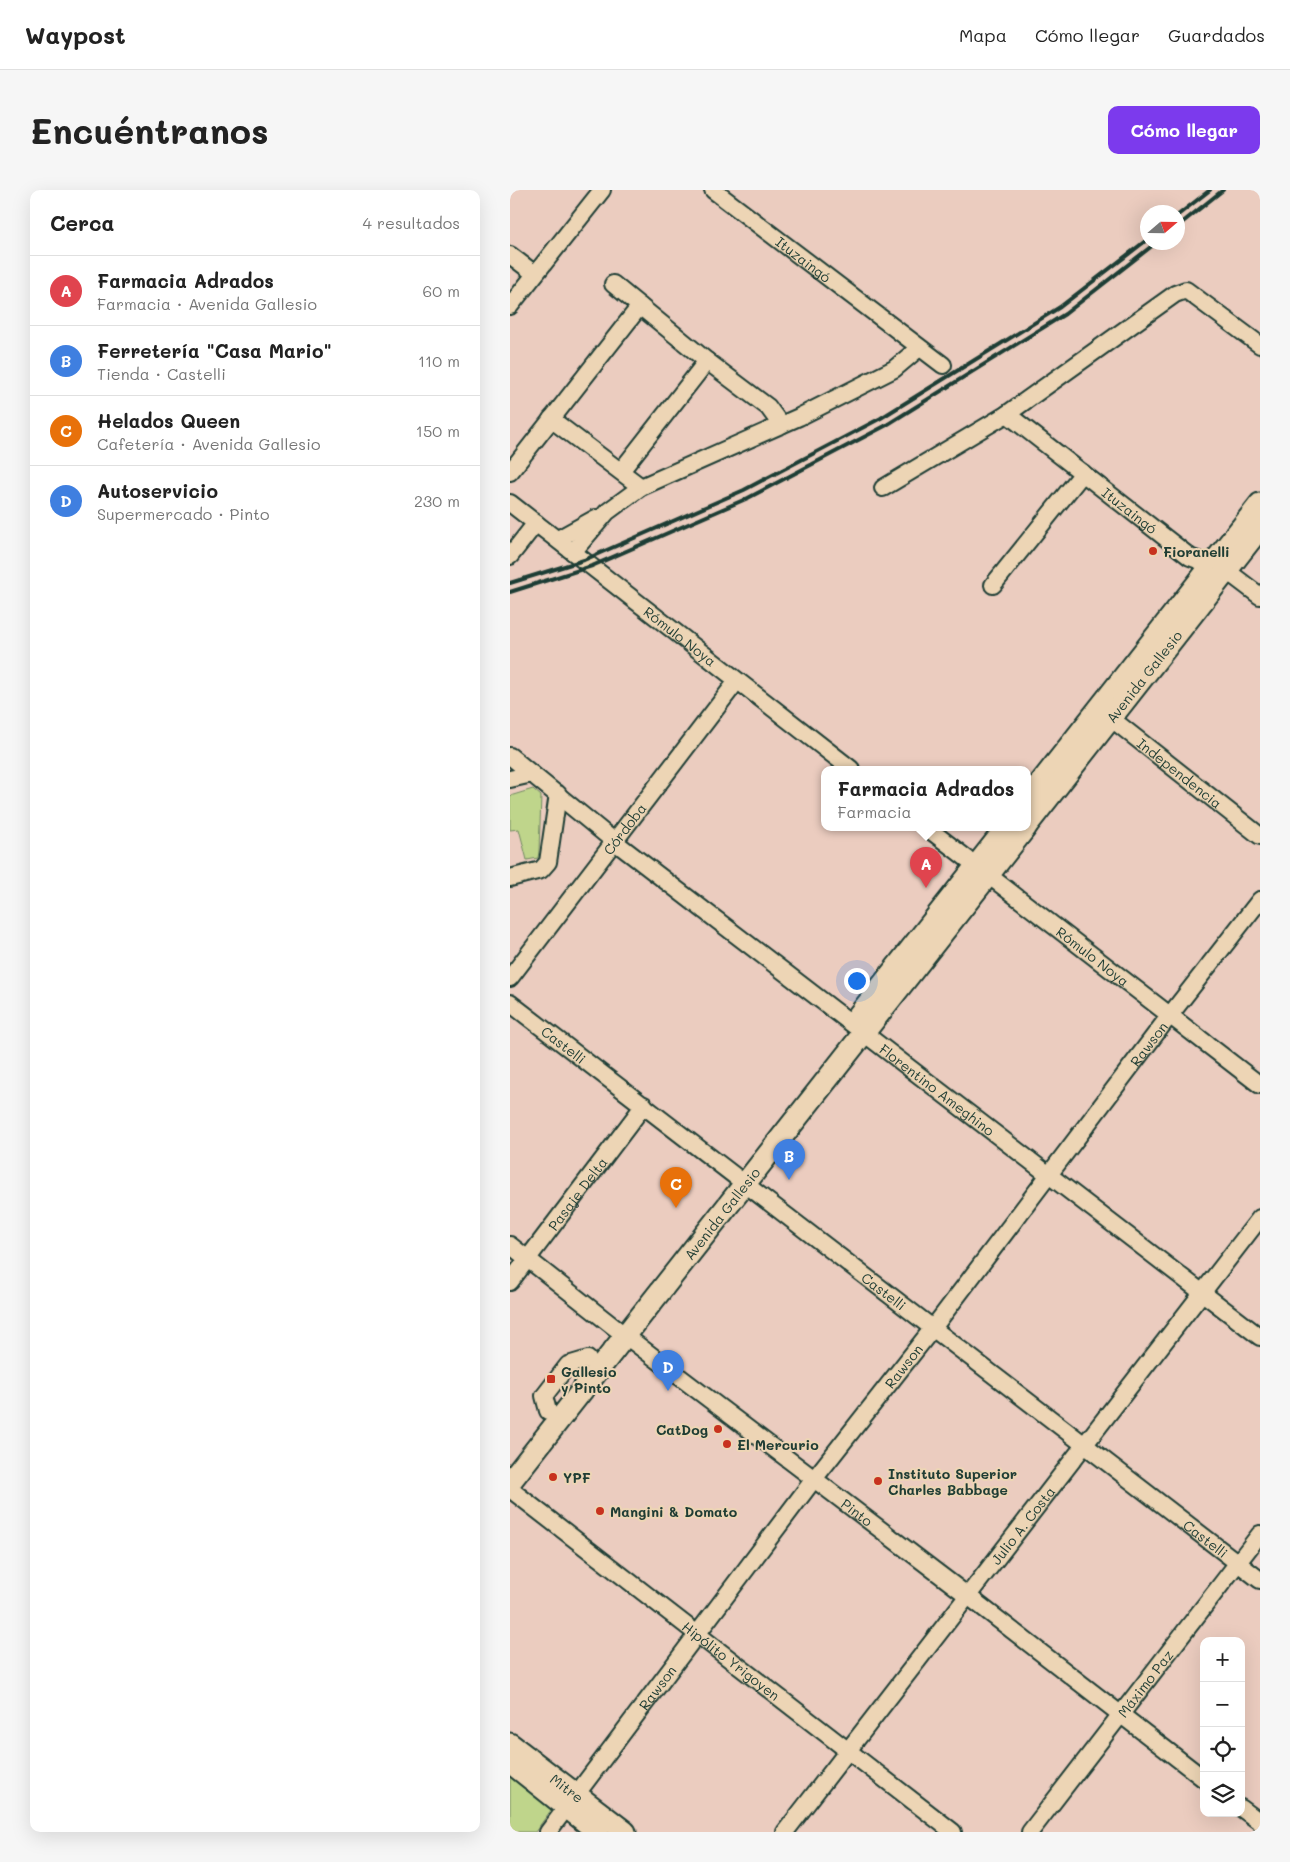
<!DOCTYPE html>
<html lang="es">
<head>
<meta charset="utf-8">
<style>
  :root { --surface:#fff; --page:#f6f6f6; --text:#222; --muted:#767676; --line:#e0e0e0; --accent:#7c3aed }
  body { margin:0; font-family:Mali,sans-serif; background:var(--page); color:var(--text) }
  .controls { position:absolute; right:15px; bottom:15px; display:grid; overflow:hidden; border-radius:10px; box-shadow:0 5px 20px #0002 }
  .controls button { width:45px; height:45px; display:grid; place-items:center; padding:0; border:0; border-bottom:1px solid var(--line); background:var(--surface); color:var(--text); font:25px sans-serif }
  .compass { position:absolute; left:630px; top:15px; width:45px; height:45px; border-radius:50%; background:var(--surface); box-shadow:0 5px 20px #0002; rotate:70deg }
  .you { position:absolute; left:346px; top:790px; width:18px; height:18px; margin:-12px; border:4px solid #fff; border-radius:50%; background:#1a73e8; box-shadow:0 0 0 8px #1a73e833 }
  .badge { display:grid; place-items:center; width:32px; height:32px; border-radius:50%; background:var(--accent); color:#fff; font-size:16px; font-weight:700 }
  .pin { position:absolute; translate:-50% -41px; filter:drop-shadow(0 1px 2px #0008) }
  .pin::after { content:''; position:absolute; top:26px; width:18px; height:15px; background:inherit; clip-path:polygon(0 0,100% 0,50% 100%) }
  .popup { position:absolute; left:311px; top:576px; width:210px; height:65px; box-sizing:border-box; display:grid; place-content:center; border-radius:10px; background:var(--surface); filter:drop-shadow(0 1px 4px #0005); font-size:16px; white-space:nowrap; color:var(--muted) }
  .popup b { font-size:19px; color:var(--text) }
  .popup::after { content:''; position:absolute; left:50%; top:100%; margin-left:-10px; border:10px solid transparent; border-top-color:var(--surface) }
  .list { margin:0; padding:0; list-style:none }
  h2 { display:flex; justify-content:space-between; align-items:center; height:65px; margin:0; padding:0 20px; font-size:21px }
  h2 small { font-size:16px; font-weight:400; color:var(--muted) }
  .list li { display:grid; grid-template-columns:32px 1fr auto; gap:15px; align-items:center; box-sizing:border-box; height:70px; padding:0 20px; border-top:1px solid var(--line) }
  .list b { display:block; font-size:19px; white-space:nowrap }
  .list p { margin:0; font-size:16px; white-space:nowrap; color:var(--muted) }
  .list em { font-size:16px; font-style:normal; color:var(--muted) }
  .icon { flex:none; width:28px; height:28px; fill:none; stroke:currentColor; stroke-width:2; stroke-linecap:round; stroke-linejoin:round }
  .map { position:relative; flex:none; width:750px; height:1642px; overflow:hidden; border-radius:10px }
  header { display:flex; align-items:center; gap:30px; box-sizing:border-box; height:70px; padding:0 25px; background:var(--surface); border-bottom:1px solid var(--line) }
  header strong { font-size:24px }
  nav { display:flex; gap:28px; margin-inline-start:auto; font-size:18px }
  .intro { display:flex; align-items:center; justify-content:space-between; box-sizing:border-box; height:120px; padding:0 30px }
  h1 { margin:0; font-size:35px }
  .button { padding:12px 22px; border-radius:10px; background:var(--accent); color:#fff; font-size:18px; font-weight:700 }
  main { display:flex; gap:30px; padding:0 30px }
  aside { flex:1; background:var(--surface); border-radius:10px; box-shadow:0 5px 20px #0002 }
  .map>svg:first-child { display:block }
</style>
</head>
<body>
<header>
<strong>Waypost</strong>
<nav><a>Mapa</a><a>Cómo llegar</a><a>Guardados</a></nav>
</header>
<div class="intro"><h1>Encuéntranos</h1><a class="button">Cómo llegar</a></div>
<main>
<aside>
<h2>Cerca<small>4 resultados</small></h2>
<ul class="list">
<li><span class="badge" style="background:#e0444e">A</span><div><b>Farmacia Adrados</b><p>Farmacia · Avenida Gallesio</p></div><em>60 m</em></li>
<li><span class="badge" style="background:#3f7fe0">B</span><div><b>Ferretería &quot;Casa Mario&quot;</b><p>Tienda · Castelli</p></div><em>110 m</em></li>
<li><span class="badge" style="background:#e8710a">C</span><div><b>Helados Queen</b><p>Cafetería · Avenida Gallesio</p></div><em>150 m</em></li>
<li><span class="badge" style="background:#3f7fe0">D</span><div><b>Autoservicio</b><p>Supermercado · Pinto</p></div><em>230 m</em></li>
</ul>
</aside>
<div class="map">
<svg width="750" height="1642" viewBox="0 0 750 1642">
  <rect width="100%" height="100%" fill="#ebccbf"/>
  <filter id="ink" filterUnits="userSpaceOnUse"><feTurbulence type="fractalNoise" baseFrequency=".02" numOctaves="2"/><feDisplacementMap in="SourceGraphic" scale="10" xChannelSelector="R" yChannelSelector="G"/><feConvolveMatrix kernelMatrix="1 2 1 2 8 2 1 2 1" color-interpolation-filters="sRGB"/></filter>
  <g filter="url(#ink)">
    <!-- green -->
    <path fill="#bfd58b" stroke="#6f8960" d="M 23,599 L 31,606 L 29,661 L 28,668 L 17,670 L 9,639 L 0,640 L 0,606 Z
      M 0,1583 L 44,1616 L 25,1642 L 0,1642 Z"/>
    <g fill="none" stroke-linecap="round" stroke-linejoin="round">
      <!-- minor casing -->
      <g stroke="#1f3d34" stroke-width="20">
        <g id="minor">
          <path id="s1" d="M 203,0 L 433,175"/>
          <path d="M 0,65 L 25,84"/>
          <path d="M 103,94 L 197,171 L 258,217 L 271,235"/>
          <path d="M 0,116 L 92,0"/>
          <path id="s2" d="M 497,224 L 680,367 L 717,381 L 750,406"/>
          <path d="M 41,229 L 131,297"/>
          <path d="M 111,281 L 197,171"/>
          <path d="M 0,282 L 130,116"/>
          <path d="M 373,298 L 497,224 L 665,104 L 676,100 L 750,155"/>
          <path id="s3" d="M 0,313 L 341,579"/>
          <path d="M 48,349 L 86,328"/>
          <path d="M 63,362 L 97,322 L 131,297 L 289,227 L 384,179 L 409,158"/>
          <path d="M 0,366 L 26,333"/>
          <path d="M 483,395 L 573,283"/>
          <path id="s4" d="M 593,522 L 750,646"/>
          <path id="s5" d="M 0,566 L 105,652 L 750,1147"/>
          <path d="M 0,589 L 22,584"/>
          <path id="s6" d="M 416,637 L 750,895"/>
          <path d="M 0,688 L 31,680 L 38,672 L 48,604"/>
          <path id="s7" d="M 0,788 L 227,491"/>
          <path id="s8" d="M 0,813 L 750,1390"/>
          <path id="s9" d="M 0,1055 L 104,1137 L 458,1406 L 694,1589"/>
          <path id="s10" d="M 0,1092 L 134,915"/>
          <path d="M 38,1221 L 34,1206 L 58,1175 L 78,1169"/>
          <path id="s11" d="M 0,1299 L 443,1642"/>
          <path d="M 731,1618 L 750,1632"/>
          <path id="s12" d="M 38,1642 L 304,1289 L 423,1138 L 660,825 L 750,710"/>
          <path id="s13" d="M 275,1642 L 750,1028"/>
          <path id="s14" d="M 520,1642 L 750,1344"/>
        </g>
      </g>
      <!-- major casing -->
      <g stroke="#1f3d34" stroke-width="25">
        <g id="major">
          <path d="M 517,610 L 750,314"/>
          <path id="s15" d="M 517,635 L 750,338"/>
          <path d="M 344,831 L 497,637"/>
          <path id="s16" d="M 0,1292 L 516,637"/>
          <path id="s17" d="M 0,1554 L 115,1642"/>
          <path d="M 0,1572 L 88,1642"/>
        </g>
      </g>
      <!-- minor -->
      <use href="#minor" stroke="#edd5b5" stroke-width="16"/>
      <!-- major -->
      <use href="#major" stroke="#edd5b5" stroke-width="21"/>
      <!-- rail -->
      <path stroke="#1f3d34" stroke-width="4" d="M 668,25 L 700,0
        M 668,36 L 713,0
        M 0,393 L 74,370 L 234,300 L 371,228 L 550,117 L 638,49
        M 0,402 L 82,376 L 238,308 L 375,236 L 555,124 L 647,52"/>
    </g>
  </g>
  <!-- markers -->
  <g fill="#c8321e" stroke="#edd5b5" stroke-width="2">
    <circle cx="643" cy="361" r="5"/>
    <rect x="36" y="1184" width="10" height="10" rx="2.5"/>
    <circle cx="208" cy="1239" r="5"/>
    <circle cx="217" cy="1254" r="5"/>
    <circle cx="43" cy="1287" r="5"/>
    <circle cx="368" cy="1291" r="5"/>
    <circle cx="90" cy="1321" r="5"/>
  </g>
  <g text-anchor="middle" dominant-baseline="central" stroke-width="4" stroke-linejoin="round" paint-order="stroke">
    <!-- street labels -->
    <g font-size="14" fill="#1f3d34" stroke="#edd5b5">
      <text stroke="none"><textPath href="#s1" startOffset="114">Ituzaingó</textPath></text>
      <text stroke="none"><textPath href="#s2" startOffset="156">Ituzaingó</textPath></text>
      <text stroke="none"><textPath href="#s3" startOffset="216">Rómulo Noya</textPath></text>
      <text stroke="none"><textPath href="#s15" startOffset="189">Avenida Gallesio</textPath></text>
      <text stroke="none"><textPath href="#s4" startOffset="98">Independencia</textPath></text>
      <text stroke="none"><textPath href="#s7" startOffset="188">Córdoba</textPath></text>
      <text stroke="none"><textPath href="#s6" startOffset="211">Rómulo Noya</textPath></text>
      <text stroke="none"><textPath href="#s12" startOffset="991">Rawson</textPath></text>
      <text stroke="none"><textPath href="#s8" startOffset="68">Castelli</textPath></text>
      <text stroke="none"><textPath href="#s5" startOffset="542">Florentino Ameghino</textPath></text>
      <text stroke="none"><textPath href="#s10" startOffset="111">Pasaje Delta</textPath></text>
      <text stroke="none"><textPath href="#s16" startOffset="342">Avenida Gallesio</textPath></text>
      <text stroke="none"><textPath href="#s8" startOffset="472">Castelli</textPath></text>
      <text stroke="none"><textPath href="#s12" startOffset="586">Rawson</textPath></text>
      <text stroke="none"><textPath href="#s9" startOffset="438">Pinto</textPath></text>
      <text stroke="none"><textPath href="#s13" startOffset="388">Julio A. Costa</textPath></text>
      <text stroke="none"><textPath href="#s8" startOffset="878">Castelli</textPath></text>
      <text stroke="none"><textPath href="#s11" startOffset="280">Hipólito Yrigoyen</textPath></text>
      <text stroke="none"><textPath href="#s14" startOffset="188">Máximo Paz</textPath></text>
      <text stroke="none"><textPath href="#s12" startOffset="181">Rawson</textPath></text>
      <text stroke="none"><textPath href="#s17" startOffset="72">Mitre</textPath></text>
    </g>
    <!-- poi labels -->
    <g font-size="14" font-weight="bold" fill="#1f3d34" stroke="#edd5b5" text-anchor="start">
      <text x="653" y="361">Fioranelli</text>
      <text x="51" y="1181">Gallesio<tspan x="51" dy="16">y Pinto</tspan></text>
      <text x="198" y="1239" text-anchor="end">CatDog</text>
      <text x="227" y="1254">El Mercurio</text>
      <text x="378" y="1283">Instituto Superior<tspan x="378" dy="16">Charles Babbage</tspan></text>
      <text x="53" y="1287">YPF</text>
      <text x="100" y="1321">Mangini &amp; Domato</text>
    </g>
  </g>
</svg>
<div class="controls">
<button>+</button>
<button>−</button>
<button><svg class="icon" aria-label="locate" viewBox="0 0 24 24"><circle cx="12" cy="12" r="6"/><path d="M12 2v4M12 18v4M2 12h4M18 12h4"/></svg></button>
<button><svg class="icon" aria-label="layers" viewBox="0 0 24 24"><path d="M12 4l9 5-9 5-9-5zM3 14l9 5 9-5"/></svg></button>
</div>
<svg class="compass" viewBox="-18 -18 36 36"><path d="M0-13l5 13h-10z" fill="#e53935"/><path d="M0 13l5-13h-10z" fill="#767676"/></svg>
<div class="you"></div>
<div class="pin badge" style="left:416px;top:698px;background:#e0444e">A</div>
<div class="popup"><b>Farmacia Adrados</b>Farmacia</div>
<div class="pin badge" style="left:279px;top:990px;background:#3f7fe0">B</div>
<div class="pin badge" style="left:166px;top:1018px;background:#e8710a">C</div>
<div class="pin badge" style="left:158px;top:1201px;background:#3f7fe0">D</div>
</div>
</main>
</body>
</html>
